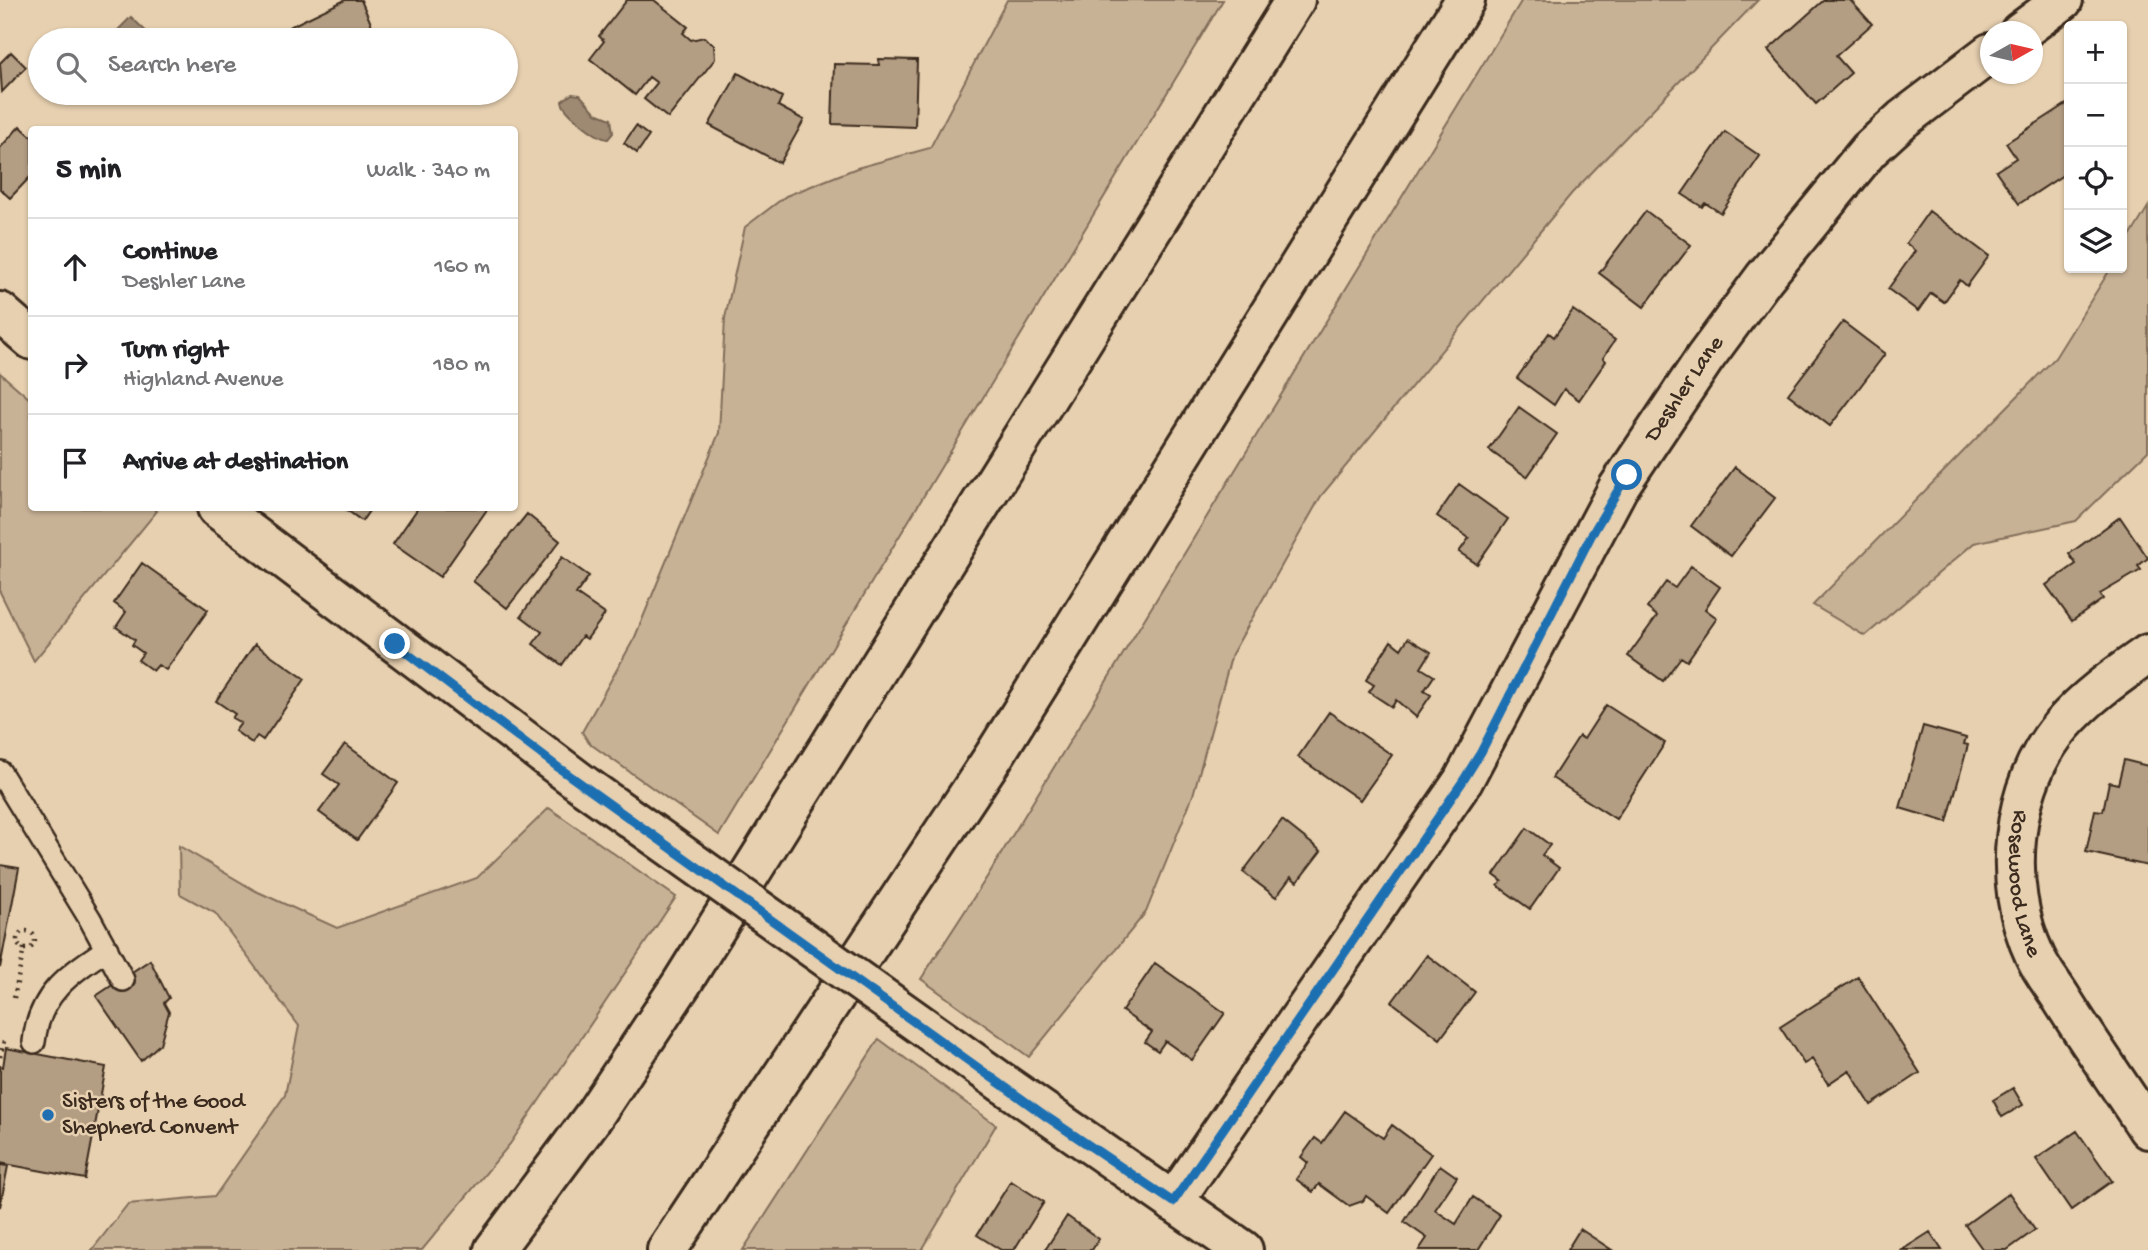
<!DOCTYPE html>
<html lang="en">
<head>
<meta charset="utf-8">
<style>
  :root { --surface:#fff; --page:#f2f2f2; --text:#202124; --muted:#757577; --line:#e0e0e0 }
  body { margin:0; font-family:"Gochi Hand",sans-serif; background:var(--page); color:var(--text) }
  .controls { position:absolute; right:21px; top:21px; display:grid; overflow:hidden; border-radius:7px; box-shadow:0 2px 5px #0004 }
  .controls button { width:63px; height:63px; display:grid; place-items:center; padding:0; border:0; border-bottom:2px solid var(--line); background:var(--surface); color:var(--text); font:35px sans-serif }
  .compass { position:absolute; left:1980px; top:21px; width:63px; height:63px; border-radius:50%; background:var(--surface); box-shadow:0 2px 5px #0004; rotate:82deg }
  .stop { position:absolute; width:21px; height:21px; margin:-16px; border:5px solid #1f6fb2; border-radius:50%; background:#fff }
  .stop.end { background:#1f6fb2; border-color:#fff; box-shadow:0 2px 7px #0008 }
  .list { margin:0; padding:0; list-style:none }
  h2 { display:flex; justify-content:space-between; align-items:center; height:91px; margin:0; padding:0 28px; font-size:30px }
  h2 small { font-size:23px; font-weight:400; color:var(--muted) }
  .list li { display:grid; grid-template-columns:46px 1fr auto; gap:21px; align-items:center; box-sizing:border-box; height:98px; padding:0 28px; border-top:2px solid var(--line) }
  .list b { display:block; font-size:26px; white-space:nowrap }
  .list p { margin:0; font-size:23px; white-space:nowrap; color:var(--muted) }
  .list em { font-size:23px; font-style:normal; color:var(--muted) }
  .icon { flex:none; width:38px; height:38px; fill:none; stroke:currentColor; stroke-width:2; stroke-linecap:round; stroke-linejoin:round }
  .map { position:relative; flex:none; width:2148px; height:1250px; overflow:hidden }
  .search { position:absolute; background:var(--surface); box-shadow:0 2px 5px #0004; left:28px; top:28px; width:490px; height:77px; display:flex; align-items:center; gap:18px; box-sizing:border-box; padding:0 24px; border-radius:38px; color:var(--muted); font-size:26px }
  .panel { position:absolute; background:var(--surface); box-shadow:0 2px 5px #0004; left:28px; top:126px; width:490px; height:385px; border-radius:7px }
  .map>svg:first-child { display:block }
</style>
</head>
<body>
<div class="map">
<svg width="2148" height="1250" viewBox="0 0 2148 1250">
  <rect width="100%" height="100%" fill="#e7d0b0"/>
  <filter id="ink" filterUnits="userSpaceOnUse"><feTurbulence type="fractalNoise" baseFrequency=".0143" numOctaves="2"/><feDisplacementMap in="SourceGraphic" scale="14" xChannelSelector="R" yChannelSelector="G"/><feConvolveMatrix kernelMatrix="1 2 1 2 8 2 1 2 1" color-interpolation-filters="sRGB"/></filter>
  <g filter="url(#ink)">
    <!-- green -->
    <path fill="#c8b296" stroke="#826e5a" stroke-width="2" d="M 1007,0 L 1223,0 L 719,835 L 589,743 L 582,732 L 635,637 L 719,433 L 725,318 L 745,227 L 786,196 L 857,168 L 930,148 Z
      M 1522,0 L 1758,0 L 1572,193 L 1321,496 L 1232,654 L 1193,795 L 1146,912 L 1029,1057 L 921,979 L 987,877 Z
      M 2148,207 L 2148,451 L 2076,521 L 1974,543 L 1865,636 L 1813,605 L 2055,358 L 2111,268 L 2122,268 L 2122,250 Z
      M 0,373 L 31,400 L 32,508 L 153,508 L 157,511 L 34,661 L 0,592 Z
      M 549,808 L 676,897 L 510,1144 L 422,1250 L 92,1250 L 128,1204 L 215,1196 L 285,1095 L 299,1026 L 215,913 L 180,894 L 179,846 L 256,891 L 337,928 L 477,878 Z
      M 879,1039 L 996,1125 L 922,1250 L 743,1250 Z"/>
    <!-- water -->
    <path fill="#9e8a73" stroke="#766451" stroke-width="2" d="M 131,17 L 155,40 L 120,40 L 114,34 Z
      M 572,94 L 580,95 L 596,113 L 611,119 L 613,133 L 608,139 C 598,139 562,111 562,101 Z"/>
    <!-- building -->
    <path fill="#b39d83" stroke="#3b2a1e" stroke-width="2" d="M 345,0 L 361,0 L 378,40 L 280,40 L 277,33 Z
      M 627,0 L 654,0 L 688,27 L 683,33 L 691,40 L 704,37 L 714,45 L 715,59 L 668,118 L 644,99 L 657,83 L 649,77 L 635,95 L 590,59 L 604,41 L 599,36 Z
      M 1824,0 L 1850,0 L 1872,24 L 1836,56 L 1851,73 L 1816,104 L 1768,50 Z
      M 11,52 L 26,67 L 2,92 L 0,63 Z
      M 878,59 L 917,60 L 915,127 L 832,124 L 834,64 L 879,65 Z
      M 738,73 L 782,97 L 778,106 L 804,120 L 780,163 L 709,125 Z
      M 2068,103 L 2069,171 L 2019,204 L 1996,171 L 2016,158 L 2006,143 Z
      M 20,126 L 32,137 L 32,175 L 10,198 L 0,189 L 0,148 Z
      M 636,126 L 649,136 L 637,153 L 624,143 Z
      M 1725,132 L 1760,156 L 1721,213 L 1705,203 L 1702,207 L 1682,194 Z
      M 1646,211 L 1691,245 L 1644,307 L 1599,273 Z
      M 1929,211 L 1989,256 L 1967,286 L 1960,280 L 1944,302 L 1931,293 L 1918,311 L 1888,289 L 1915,251 L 1906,243 Z
      M 1573,310 L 1615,340 L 1603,358 L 1606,361 L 1579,400 L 1564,389 L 1554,405 L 1517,378 L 1549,333 L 1554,337 Z
      M 1843,322 L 1885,354 L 1830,426 L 1788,394 Z
      M 1519,407 L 1557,434 L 1527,477 L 1489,450 Z
      M 1735,467 L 1775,498 L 1731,556 L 1691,526 Z
      M 1459,484 L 1508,519 L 1477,564 L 1459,552 L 1469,538 L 1437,516 Z
      M 344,508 L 371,508 L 362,521 Z
      M 418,508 L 488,508 L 440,577 L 393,544 Z
      M 527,514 L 560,541 L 507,608 L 473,581 Z
      M 2120,517 L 2148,558 L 2138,566 L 2141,570 L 2100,594 L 2103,599 L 2072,621 L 2046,585 L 2076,564 L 2069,554 Z
      M 562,557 L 589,576 L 576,594 L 605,614 L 587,639 L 582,636 L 562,665 L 533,644 L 542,632 L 521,616 Z
      M 142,563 L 208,610 L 166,670 L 158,665 L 153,671 L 138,660 L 143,653 L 132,645 L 135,640 L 116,627 L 126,612 L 114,603 Z
      M 1691,566 L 1720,587 L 1705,609 L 1717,618 L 1687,661 L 1681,657 L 1663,681 L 1628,656 L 1657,616 L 1647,608 L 1666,582 L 1675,588 Z
      M 1408,638 L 1431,652 L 1421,668 L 1434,676 L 1424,691 L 1431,695 L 1416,717 L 1396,700 L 1392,707 L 1369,692 L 1374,685 L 1366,680 L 1391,641 L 1401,649 Z
      M 255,644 L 305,679 L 263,740 L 257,736 L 252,743 L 235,731 L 241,723 L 232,718 L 235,714 L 216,701 Z
      M 1606,705 L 1665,743 L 1616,819 L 1552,778 L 1579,736 L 1584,739 Z
      M 1329,712 L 1392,755 L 1360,800 L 1298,757 Z
      M 1923,726 L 1966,738 L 1964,744 L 1968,745 L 1947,822 L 1900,808 Z
      M 345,744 L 398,783 L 357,840 L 319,812 L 339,785 L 323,774 Z
      M 2124,760 L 2148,766 L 2148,866 L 2086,852 L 2095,810 L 2103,811 L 2109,782 L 2118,784 Z
      M 1282,820 L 1321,851 L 1297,882 L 1291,877 L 1276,897 L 1243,872 Z
      M 1527,828 L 1550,845 L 1542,855 L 1559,868 L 1530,909 L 1498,886 L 1502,881 L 1494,875 Z
      M 0,865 L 19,868 L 0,968 Z
      M 1427,955 L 1475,992 L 1440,1039 L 1392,1002 Z
      M 150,960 L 169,998 L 164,1003 L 169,1012 L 160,1044 L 141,1061 L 96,996 Z
      M 1155,963 L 1225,1013 L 1192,1060 L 1165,1041 L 1158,1051 L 1145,1042 L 1152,1032 L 1122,1011 Z
      M 1858,977 L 1920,1073 L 1871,1105 L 1849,1070 L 1828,1084 L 1812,1059 L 1804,1064 L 1780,1027 Z
      M 6,1048 L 106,1067 L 85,1179 L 0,1163 L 0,1066 L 3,1067 Z
      M 2013,1088 L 2023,1105 L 2002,1117 L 1993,1100 Z
      M 1345,1111 L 1383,1138 L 1392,1125 L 1431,1154 L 1389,1213 L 1366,1196 L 1363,1201 L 1349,1206 L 1319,1184 L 1313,1192 L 1296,1179 L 1308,1163 L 1301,1157 L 1315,1138 L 1322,1143 Z
      M 2077,1131 L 2112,1181 L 2071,1210 L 2036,1159 Z
      M 0,1165 L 8,1166 L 0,1207 Z
      M 1440,1165 L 1457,1177 L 1435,1210 L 1456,1224 L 1473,1197 L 1500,1215 L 1478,1250 L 1419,1250 L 1427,1238 L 1404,1222 Z
      M 1011,1181 L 1044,1202 L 1014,1250 L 1001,1250 L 977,1235 Z
      M 2009,1193 L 2035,1230 L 2007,1250 L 1983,1250 L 1965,1225 Z
      M 1067,1216 L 1099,1239 L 1092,1250 L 1045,1250 Z
      M 1580,1229 L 1612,1250 L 1567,1250 Z
      M 1930,1232 L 1942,1250 L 1902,1250 Z"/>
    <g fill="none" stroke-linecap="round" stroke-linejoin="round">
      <!-- service casing -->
      <g stroke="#3b2a1e" stroke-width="26">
        <path id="service" d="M 0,772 L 90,919 L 123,980
          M 34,1042 C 39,994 69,974 107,949"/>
      </g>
      <!-- minor casing -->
      <g stroke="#3b2a1e" stroke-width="44">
        <g id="minor">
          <path d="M 2020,32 L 2063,0"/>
          <path id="s1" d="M 2148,654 C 2118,675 2087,696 2062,725 C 2010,786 2001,884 2035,956 C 2042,972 2054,986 2063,1001 C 2090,1044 2120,1086 2148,1129"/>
          <path id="s2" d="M 1173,1202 L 1463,781 L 1618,488 L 1705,358 L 1764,278 L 1869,150 L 1903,119 L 1990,53"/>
        </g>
      </g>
      <!-- tertiary casing -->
      <g stroke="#3b2a1e" stroke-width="44">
        <path id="tertiary" d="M 0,312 L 32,340
          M 217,508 L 585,786
          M 1004,1084 L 1243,1250"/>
      </g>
      <!-- motorway casing -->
      <g stroke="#3b2a1e" stroke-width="44">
        <path id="motorway" d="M 494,1250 L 593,1117 L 682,983 L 1295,0
          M 667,1250 L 994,756 L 1465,0"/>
      </g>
      <!-- path -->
      <path stroke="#3b2a1e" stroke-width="4.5" stroke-dasharray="2 5" stroke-linecap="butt" d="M17 940a9 9 0 1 1 18 0a9 9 0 1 1-18 0Z
        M 14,998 L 24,948
        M 0,1057 L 4,1041"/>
      <!-- service -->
      <use href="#service" stroke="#e7d0b0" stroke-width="21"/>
      <!-- minor -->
      <use href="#minor" stroke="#e7d0b0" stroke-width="38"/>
      <!-- tertiary -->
      <use href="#tertiary" stroke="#e7d0b0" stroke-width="38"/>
      <!-- motorway -->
      <use href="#motorway" stroke="#e7d0b0" stroke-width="38"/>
      <!-- tertiary-bridge casing -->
      <g stroke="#3b2a1e" stroke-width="44" stroke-linecap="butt">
        <path id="tertiary-bridge" d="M 585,786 L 1004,1084"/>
      </g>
      <!-- tertiary-bridge -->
      <use href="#tertiary-bridge" stroke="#e7d0b0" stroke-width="38"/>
    </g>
  </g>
  <g fill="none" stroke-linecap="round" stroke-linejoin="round" filter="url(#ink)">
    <!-- route -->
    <path stroke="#1f6fb2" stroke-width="9" d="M 395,644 L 559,768 L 1047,1117 L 1173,1202 L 1463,781 L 1481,752 L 1591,536 L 1627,475"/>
  </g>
  <!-- markers -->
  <circle fill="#1f6fb2" stroke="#e7d0b0" stroke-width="2.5" cx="48" cy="1115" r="7"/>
  <g text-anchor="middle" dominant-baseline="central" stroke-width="5" stroke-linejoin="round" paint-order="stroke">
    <!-- street labels -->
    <g font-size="23" fill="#3b2a1e" stroke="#e7d0b0">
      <text stroke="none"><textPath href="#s2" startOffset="962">Deshler Lane</textPath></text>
      <text stroke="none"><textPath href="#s1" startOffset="282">Rosewood Lane</textPath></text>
    </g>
    <!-- poi labels -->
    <g font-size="23" fill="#3b2a1e" stroke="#e7d0b0" text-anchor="start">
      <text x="62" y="1102">Sisters of the Good<tspan x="62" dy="26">Shepherd Convent</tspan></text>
    </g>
  </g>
</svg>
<div class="controls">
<button>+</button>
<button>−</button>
<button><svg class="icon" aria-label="locate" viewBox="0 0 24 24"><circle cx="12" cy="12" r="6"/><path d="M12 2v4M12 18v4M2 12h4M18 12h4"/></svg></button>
<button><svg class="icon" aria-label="layers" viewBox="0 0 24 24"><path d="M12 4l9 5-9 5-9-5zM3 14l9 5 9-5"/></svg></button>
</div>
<svg class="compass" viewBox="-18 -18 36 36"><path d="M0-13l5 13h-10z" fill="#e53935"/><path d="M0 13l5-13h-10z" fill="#757577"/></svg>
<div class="stop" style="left:1627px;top:475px"></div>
<div class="stop end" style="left:395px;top:644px"></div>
<div class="search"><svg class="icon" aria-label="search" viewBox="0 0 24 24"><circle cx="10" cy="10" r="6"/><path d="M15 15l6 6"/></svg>Search here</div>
<section class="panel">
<h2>5 min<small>Walk · 340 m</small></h2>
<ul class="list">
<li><svg class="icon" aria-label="ahead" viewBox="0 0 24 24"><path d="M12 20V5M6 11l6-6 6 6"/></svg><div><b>Continue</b><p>Deshler Lane</p></div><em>160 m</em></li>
<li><svg class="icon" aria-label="right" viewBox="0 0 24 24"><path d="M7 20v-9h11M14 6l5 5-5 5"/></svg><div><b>Turn right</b><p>Highland Avenue</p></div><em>180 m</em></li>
<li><svg class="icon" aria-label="arrive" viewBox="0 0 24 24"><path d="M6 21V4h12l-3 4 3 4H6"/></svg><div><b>Arrive at destination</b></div></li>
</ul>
</section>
</div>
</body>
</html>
